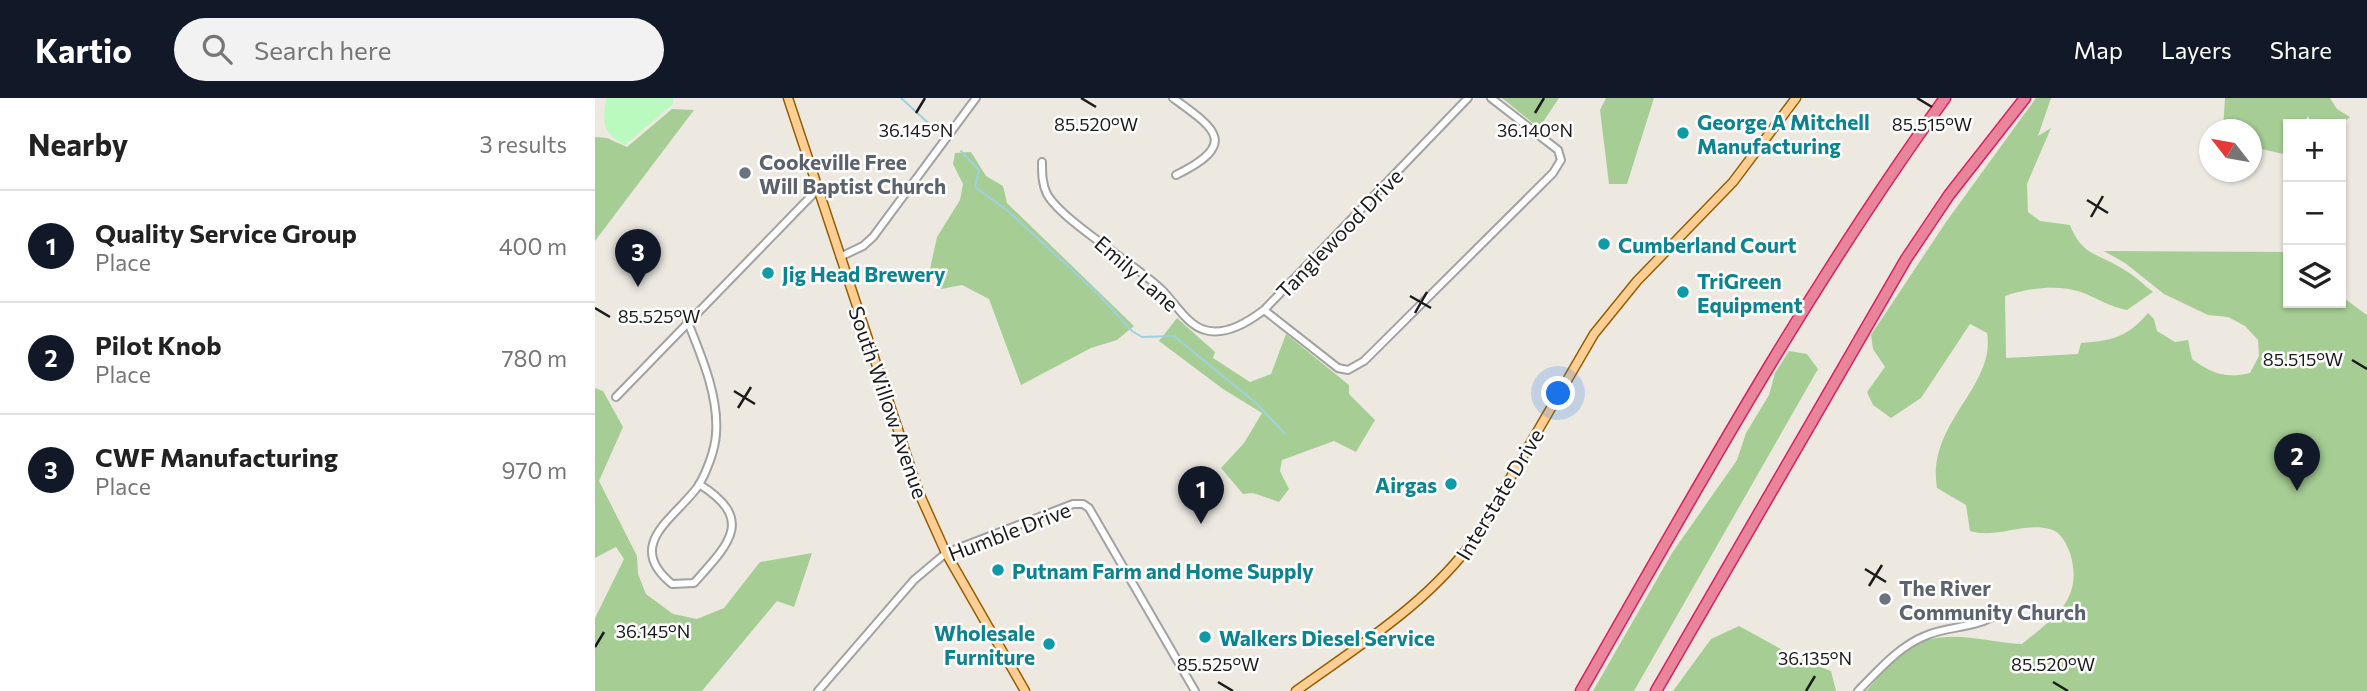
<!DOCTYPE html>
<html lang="en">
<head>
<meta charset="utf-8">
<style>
  :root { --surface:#fff; --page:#f2f2f2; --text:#222; --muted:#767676; --line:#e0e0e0; --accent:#111827 }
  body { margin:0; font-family:Commissioner,sans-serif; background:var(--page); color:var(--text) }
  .controls { position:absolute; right:21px; top:21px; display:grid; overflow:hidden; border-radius:0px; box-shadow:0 2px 5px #0004 }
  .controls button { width:63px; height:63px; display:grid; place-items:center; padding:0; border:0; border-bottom:2px solid var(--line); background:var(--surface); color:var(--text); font:35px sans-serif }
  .compass { position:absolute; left:1604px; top:21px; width:63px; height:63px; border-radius:50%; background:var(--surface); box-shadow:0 2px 5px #0004; rotate:301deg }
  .you { position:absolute; left:964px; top:296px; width:24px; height:24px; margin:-18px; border:5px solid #fff; border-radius:50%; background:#1a73e8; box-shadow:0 0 0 10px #1a73e833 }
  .badge { display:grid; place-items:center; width:46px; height:46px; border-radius:50%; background:var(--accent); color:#fff; font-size:23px; font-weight:700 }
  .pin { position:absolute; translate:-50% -58px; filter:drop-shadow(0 2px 4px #0008) }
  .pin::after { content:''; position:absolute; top:37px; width:24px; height:21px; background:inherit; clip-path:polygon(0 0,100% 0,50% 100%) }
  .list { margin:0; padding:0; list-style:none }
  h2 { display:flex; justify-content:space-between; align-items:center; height:91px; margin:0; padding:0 28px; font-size:30px }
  h2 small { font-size:23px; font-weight:400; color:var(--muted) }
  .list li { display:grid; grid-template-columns:46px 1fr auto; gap:21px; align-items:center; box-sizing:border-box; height:112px; padding:0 28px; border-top:2px solid var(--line) }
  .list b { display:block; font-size:26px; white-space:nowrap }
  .list p { margin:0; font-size:23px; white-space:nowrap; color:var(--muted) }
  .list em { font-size:23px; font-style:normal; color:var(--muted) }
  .icon { flex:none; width:38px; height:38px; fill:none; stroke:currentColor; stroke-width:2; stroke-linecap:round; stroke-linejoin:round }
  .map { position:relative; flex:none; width:1772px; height:593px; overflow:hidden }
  header { display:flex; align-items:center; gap:42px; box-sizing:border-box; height:98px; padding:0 35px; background:var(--accent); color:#fff }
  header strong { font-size:33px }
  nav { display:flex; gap:38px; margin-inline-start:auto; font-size:24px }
  .search { width:490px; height:63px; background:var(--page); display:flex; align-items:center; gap:18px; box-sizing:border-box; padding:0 24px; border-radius:38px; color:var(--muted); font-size:26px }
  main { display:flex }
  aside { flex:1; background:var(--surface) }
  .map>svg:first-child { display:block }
</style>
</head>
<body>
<header>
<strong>Kartio</strong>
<div class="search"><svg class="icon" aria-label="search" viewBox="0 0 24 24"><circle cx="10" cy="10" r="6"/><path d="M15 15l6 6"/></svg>Search here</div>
<nav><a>Map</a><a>Layers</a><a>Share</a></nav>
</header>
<main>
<aside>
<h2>Nearby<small>3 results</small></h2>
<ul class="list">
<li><span class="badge">1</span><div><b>Quality Service Group</b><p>Place</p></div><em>400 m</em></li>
<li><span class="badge">2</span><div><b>Pilot Knob</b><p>Place</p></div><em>780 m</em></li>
<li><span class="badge">3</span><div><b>CWF Manufacturing</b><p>Place</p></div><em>970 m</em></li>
</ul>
</aside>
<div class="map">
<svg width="1772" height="593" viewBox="0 0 1772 593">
  <rect width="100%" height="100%" fill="#ede9e1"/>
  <!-- forest -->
  <path fill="#a6ce94" d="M 907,0 L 964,0 L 944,30 Z
    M 1011,0 L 1059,0 L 1032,86 L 1014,86 L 1005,12 Z
    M 1441,0 L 1456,0 L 1443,38 L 1456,30 L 1432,86 L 1433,114 L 1445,123 L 1475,127 C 1487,158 1503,155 1528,171 C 1539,177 1548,186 1558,194 L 1532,212 C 1515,209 1502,200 1486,194 C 1464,186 1431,190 1410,198 L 1411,260 L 1483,256 L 1486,245 C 1516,243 1533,239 1553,215 L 1559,221 L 1562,233 L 1580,244 L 1593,242 L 1597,261 C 1616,275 1630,281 1655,275 L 1664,258 L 1663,242 L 1650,228 L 1633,219 L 1613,217 L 1569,196 L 1530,165 L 1509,153 L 1693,154 L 1693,205 L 1746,205 L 1746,198 L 1772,217 L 1772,593 L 1271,593 C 1283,580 1295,564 1310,553 C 1345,527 1387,544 1427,546 C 1460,519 1489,501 1475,455 C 1471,445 1466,434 1455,431 C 1429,424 1402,441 1375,433 L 1371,407 L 1342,390 C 1331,325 1401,289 1392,235 L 1375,226 L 1326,300 L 1296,320 L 1278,307 L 1272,294 L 1290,269 L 1278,251 L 1276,237 L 1351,124 Z
    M 1630,0 L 1735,0 L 1742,11 L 1755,19 L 1746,27 L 1716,26 L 1713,18 L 1708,26 L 1693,26 L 1693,57 L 1657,49 L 1657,32 L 1628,31 Z
    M 77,11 L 99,12 L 0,143 L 0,39 L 12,40 L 32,49 Z
    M 376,54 L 391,78 L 408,88 L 412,105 L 539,228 L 522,242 L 496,250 L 426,287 L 394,201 L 367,187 L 346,191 L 335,171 L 342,139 L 365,102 L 368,86 L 358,66 L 360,55 Z
    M 582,220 L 620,254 L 618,260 L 655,284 L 676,276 L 691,236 L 754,287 L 754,296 L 780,322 L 761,354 L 739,343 L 687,362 L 685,373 L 694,391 L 684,404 L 658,395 L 648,396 L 626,370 L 649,345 L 667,315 L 628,291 L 564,243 Z
    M 1194,253 L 1212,256 L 1223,271 L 1039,593 L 998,593 L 1077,455 L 1142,362 L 1151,335 L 1174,297 L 1180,275 Z
    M 0,290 L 8,293 L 28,329 L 4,383 L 42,458 L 43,476 L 51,496 L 78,516 L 102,521 L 129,510 L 165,464 L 217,455 L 199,509 L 182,503 L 107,593 L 0,593 L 0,520 L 29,461 L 21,449 L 0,460 Z
    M 1144,528 L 1202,560 L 1236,573 L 1241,593 L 1078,593 L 1116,541 Z"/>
  <!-- park -->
  <path fill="#bbfabe" d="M 11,0 L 78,0 L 78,6 L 30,47 C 6,33 8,26 11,0 Z"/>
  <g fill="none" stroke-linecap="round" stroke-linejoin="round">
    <!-- stream -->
    <path stroke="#9fd0dd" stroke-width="2" d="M 306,0 L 341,32
      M 366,53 L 384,72 L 380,89 L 412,112 L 503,196 L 537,233 L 547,239 L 579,238 L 662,306 L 690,336"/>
    <!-- minor casing -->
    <g stroke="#a2a2a2" stroke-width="10">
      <path id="minor" d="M 578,0 C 621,31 644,46 581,77
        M 873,0 L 669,212 L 743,270 L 753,272 L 769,263 L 958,75 L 966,62 L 963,52 L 896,0
        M 447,64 C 447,75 447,86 452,96 C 467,123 540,166 567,192 C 580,205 592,227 610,232 C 631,238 653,224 669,212
        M 245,159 L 268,148 L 278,139 L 381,0
        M 92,222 C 106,257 124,298 121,336 C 120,352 112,373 104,387 C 81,420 28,446 77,486 L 99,485 C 135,445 160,421 104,386
        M 21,299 L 222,92
        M 223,593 L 319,482 L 351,455 L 478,406 L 488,406 L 494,410 L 600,593
        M 1263,593 C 1283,573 1303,549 1330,538 C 1352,528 1375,531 1397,519"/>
    </g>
    <!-- major casing -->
    <g stroke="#935f00" stroke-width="11">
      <path id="major" d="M 193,0 L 324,395 L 351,455 L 430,593
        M 701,593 C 766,546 834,505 881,439 L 999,236 L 1042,183 L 1138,84 L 1201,0"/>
    </g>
    <!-- highway casing -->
    <g stroke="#da1f63" stroke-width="13">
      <path id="highway" d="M 986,593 C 1101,392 1214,188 1350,0
        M 1061,593 L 1311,161 L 1354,97 L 1430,0"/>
    </g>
    <!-- minor -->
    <use href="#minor" stroke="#fff" stroke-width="6"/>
    <!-- major -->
    <use href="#major" stroke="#fece95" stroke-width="8"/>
    <!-- highway -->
    <use href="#highway" stroke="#e8859a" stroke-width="10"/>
  </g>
  <!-- ticks -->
  <path fill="none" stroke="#1b1b1b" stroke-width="2.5" d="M 486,0 L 501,9M 1322,0 L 1337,9M 321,15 L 330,0M 940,15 L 949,0M 1492,102 L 1513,115M 1496,119 L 1508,98M 815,198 L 836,210M 0,210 L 15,219M 820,215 L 832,194M 1757,262 L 1772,271M 139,293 L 160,306M 143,310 L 156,289M 1270,471 L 1291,484M 1274,488 L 1287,467M 0,549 L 9,534M 623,584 L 638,593M 1458,584 L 1473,593M 1211,593 L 1220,578"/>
  <!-- markers -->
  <g fill="#0f9aa8" stroke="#fff" stroke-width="2.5">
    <circle cx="1088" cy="35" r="7"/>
    <circle cx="1009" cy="146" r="7"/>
    <circle cx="173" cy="175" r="7"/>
    <circle cx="1088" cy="194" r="7"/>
    <circle cx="856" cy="386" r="7"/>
    <circle cx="403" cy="472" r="7"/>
    <circle cx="610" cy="539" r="7"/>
    <circle cx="454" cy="546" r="7"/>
  </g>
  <g fill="#6b7280" stroke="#fff" stroke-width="2.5">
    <circle cx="150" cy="75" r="7"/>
    <circle cx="1290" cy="501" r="7"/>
  </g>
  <g text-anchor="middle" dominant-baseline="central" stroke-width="5" stroke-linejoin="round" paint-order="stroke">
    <!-- culture labels -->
    <g font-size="21" font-weight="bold" fill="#0d838f" stroke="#fff" text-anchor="start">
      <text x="1102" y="23">George A Mitchell<tspan x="1102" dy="24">Manufacturing</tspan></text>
      <text x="1023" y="146">Cumberland Court</text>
      <text x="187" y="175">Jig Head Brewery</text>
      <text x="1102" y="182">TriGreen<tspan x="1102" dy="24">Equipment</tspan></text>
      <text x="842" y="386" text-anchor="end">Airgas</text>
      <text x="417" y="472">Putnam Farm and Home Supply</text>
      <text x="440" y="534" text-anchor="end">Wholesale<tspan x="440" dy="24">Furniture</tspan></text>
      <text x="624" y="539">Walkers Diesel Service</text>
    </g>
    <!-- worship labels -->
    <g font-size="21" font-weight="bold" fill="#5b616d" stroke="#fff" text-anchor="start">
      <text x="164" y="63">Cookeville Free<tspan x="164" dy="24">Will Baptist Church</tspan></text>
      <text x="1304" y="489">The River<tspan x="1304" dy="24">Community Church</tspan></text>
    </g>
    <!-- street labels -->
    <g font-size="21" fill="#1b1b1b" stroke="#fff">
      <text transform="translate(744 135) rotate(-46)">Tanglewood Drive</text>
      <text transform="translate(542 175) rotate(41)">Emily Lane</text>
      <text transform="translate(294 304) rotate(71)">South Willow Avenue</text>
      <text transform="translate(904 396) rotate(-59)">Interstate Drive</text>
      <text transform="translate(414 433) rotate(-21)">Humble Drive</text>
    </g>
  </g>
  <g font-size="18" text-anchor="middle" fill="#1b1b1b" stroke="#fff" stroke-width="5" stroke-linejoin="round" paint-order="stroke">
    <text x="501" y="33">85.520°W</text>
    <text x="1337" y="33">85.515°W</text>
    <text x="321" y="39">36.145°N</text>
    <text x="940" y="39">36.140°N</text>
    <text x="64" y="225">85.525°W</text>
    <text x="1708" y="268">85.515°W</text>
    <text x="58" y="540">36.145°N</text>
    <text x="1220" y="567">36.135°N</text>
    <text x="623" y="573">85.525°W</text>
    <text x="1458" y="573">85.520°W</text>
  </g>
</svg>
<div class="controls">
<button>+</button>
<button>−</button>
<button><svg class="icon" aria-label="layers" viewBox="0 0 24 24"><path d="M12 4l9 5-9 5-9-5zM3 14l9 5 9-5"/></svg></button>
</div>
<svg class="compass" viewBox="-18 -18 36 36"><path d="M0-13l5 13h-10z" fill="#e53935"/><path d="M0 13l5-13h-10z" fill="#767676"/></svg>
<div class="you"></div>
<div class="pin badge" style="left:606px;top:426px">1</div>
<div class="pin badge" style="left:1702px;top:393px">2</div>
<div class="pin badge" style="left:43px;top:189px">3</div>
</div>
</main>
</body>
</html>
